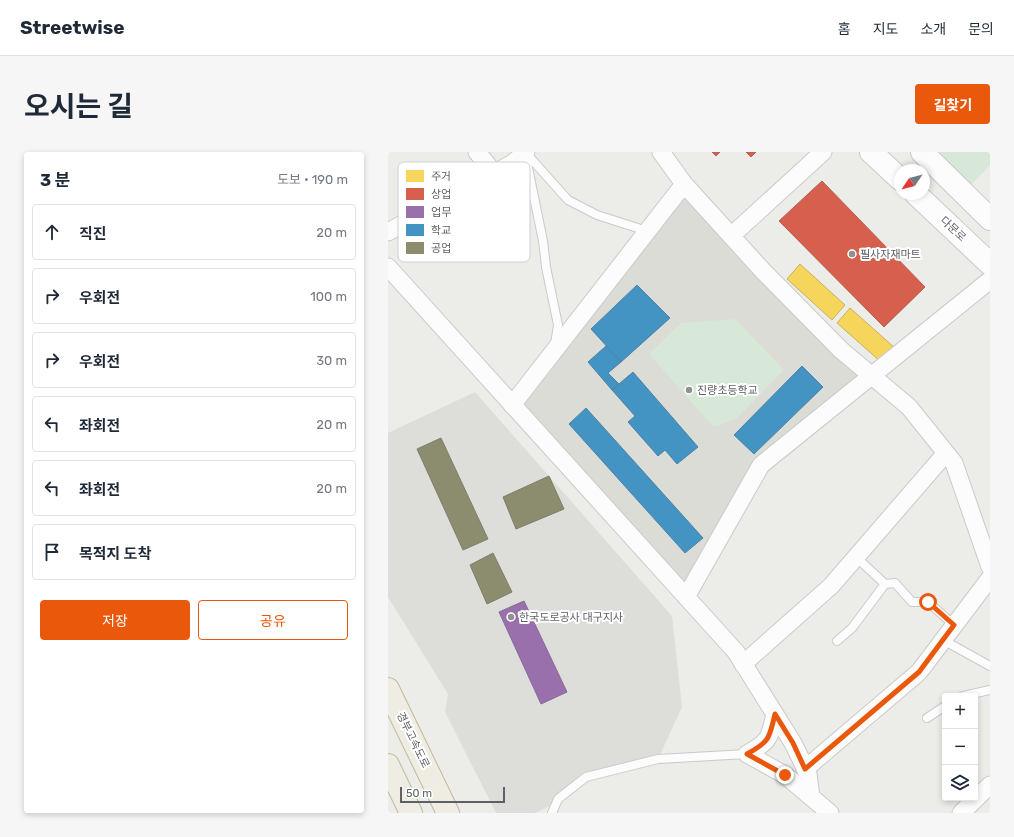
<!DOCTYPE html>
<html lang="ko">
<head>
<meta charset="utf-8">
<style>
  :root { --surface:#fff; --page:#f6f6f7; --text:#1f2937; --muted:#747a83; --line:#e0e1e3; --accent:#ea580c }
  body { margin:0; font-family:Rubik,"Noto Sans KR",sans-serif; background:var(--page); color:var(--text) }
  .controls { position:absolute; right:12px; bottom:12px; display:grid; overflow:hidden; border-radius:4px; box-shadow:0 2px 6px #0003 }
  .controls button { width:36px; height:36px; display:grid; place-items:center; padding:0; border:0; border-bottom:1px solid var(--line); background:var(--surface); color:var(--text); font:20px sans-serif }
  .compass { position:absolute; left:506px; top:12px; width:36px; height:36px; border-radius:50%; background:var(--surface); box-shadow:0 2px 6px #0003; rotate:235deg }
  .scale { position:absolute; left:12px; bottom:10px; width:105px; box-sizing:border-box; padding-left:4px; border:2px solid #5e6065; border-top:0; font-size:11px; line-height:14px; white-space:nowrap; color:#5e6065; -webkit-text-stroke:3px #fff; paint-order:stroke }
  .stop { position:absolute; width:12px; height:12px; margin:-9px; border:3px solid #ea580c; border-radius:50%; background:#fff }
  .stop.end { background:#ea580c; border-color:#fff; box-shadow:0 1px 4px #0008 }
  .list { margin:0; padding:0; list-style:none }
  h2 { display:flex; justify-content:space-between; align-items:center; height:52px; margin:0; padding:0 16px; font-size:17px }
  h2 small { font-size:13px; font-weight:400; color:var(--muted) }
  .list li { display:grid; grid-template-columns:26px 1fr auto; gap:12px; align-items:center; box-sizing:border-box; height:56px; margin:0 8px 8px; padding:0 8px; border:1px solid var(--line); border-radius:4px }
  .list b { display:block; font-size:15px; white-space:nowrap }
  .list em { font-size:13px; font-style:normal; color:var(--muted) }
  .actions { display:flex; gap:8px; padding:12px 16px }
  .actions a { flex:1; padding:9px 0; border:1px solid var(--accent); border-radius:4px; text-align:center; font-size:14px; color:var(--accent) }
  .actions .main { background:var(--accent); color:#fff }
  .icon { flex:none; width:22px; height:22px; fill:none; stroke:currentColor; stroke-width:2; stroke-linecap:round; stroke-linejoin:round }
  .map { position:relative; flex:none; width:602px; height:661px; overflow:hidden; border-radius:4px }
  header { display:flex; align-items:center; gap:24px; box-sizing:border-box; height:56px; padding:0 20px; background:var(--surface); border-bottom:1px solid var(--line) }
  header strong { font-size:19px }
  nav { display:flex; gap:22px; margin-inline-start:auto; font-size:14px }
  .intro { display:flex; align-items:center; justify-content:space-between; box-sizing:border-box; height:96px; padding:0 24px }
  h1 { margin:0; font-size:28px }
  .button { padding:10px 18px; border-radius:4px; background:var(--accent); color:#fff; font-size:14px; font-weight:700 }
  main { display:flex; gap:24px; padding:0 24px }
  aside { flex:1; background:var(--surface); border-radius:4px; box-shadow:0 2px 6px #0003 }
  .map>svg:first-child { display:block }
</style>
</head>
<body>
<header>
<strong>Streetwise</strong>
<nav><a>홈</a><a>지도</a><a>소개</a><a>문의</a></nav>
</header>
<div class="intro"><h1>오시는 길</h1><a class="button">길찾기</a></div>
<main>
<aside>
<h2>3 분<small>도보 · 190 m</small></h2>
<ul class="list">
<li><svg class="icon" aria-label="ahead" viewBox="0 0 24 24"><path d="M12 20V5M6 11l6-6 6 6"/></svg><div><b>직진</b></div><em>20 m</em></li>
<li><svg class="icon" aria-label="right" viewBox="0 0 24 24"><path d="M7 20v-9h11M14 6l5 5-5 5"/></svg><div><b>우회전</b></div><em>100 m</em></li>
<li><svg class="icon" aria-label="right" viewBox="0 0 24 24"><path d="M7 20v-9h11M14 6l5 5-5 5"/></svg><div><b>우회전</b></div><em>30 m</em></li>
<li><svg class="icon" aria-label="left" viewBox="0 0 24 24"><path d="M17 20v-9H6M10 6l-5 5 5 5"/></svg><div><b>좌회전</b></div><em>20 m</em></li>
<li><svg class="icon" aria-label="left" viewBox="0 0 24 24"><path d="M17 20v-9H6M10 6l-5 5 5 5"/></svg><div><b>좌회전</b></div><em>20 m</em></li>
<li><svg class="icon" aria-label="arrive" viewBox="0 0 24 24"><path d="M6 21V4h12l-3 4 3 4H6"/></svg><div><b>목적지 도착</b></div></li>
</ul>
<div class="actions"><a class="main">저장</a><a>공유</a></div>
</aside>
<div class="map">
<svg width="602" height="661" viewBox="0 0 602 661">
  <rect width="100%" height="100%" fill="#ecece8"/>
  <!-- industrial -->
  <path fill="#ddddd9" d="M 87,240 L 284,464 L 294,555 L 270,607 L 198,625 L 168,651 L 147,661 L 108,661 L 57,560 L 60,542 L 0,445 L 0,281 Z"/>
  <!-- education -->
  <path fill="#dcdcd7" d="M 296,32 L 484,224 L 373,313 L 298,445 L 124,253 Z"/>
  <!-- green -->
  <path fill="#d7e7d8" d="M 534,0 L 602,0 L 602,13 L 575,41 Z
    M 347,167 L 396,218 L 349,266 L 326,275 L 261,202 L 293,171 Z"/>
  <!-- homes -->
  <path fill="#f6d55c" stroke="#c8b25f" d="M 412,112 L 457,153 L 444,168 L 399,127 Z
    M 462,156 L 507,196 L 494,211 L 449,171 Z"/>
  <!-- shops -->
  <path fill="#d6604d" stroke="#b26054" d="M 324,0 L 332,0 L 328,4 Z
    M 358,0 L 368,0 L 363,5 Z
    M 434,29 L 537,135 L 496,175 L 391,69 Z"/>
  <!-- offices -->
  <path fill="#9970ab" stroke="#876b96" d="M 136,449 L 179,540 L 153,552 L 111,460 Z"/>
  <!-- schools -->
  <path fill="#4393c3" stroke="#4b84a7" d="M 249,133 L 282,166 L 233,210 L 203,177 Z
    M 218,194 L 233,210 L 220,221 L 231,232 L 224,238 L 200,210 Z
    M 414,214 L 435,235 L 366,302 L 346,283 Z
    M 245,220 L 310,295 L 289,312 L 277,298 L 270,304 L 240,270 L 247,264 L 224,238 Z
    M 198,256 L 315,386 L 297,401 L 181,272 Z"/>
  <!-- industry -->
  <path fill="#8c8c6e" stroke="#7e7f6b" d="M 53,286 L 100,387 L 75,398 L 29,297 Z
    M 161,324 L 176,357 L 128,377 L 115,345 Z
    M 105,401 L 124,440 L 99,452 L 82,413 Z"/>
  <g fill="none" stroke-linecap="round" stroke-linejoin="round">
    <!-- lane casing -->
    <g stroke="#c9caca" stroke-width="10">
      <path id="lane" d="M 137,1 L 155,89 L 158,115 L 170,173 L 167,192
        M 138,1 L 180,48 L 209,63 L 259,79
        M 468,405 L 497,432 L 507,431 L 524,450 L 540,450 L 566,473
        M 555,488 L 602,514
        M 449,489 L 464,476 L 497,432
        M 575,544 L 602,538
        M 539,566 L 557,554
        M 164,661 L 170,647 L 198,625 L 270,607 L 359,602"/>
    </g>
    <!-- street casing -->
    <g stroke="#c9caca" stroke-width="19">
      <path id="street" d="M 89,0 L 106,21
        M 273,0 L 296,32 L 375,119 L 453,198 L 521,255 L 566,311 L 602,415
        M 0,80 L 125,11 L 138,0
        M 343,84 L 435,0
        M 0,115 L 348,500 L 405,591 L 420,622 L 423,645
        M 124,253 L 296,32
        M 298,445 L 373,313 L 602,128
        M 355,512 L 443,434 L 558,301
        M 359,602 L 397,623 L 442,661
        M 359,602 C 382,589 381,587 387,562
        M 417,617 L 531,520 L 602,426
        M 573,661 L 602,633"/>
    </g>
    <!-- secondary casing -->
    <g stroke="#c9c9ca" stroke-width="24">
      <path id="secondary" d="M 483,0 L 512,27
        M 534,0 L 602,67
        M 528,42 L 602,112"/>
    </g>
    <!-- highway casing -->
    <g stroke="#c0b999" stroke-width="24">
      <path id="highway" d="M 0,537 L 60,661
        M 0,613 L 23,661"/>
    </g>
    <!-- lane -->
    <use href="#lane" stroke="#fcfcfc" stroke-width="8"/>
    <!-- street -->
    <use href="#street" stroke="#fcfcfc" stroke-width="17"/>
    <!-- secondary -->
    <use href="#secondary" stroke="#fcfcfc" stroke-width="22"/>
    <!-- highway -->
    <use href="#highway" stroke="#efede3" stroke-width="22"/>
  </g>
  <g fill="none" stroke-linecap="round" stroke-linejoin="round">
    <!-- route -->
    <path stroke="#ea580c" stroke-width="5" d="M 397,623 L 359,602 C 382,589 381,587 387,562 L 405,591 L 417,617 L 531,520 L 566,473 L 540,450"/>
  </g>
  <!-- markers -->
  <g fill="#909193" stroke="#fff" stroke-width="1.5">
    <circle cx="464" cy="102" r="4"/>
    <circle cx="301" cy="238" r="4"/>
    <circle cx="123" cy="465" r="4"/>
  </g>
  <g text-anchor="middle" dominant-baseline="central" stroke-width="4" stroke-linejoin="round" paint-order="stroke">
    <!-- street labels -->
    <g font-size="11" fill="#5e6065" stroke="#fff">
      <text transform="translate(565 77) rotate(43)">다문로</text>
      <text transform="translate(25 588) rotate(64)">경부고속도로</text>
    </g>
    <!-- poi labels -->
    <g font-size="11" fill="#5e6065" stroke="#fff" text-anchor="start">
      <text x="472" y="102">필사자재마트</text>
      <text x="309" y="238">진량초등학교</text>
      <text x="131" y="465">한국도로공사 대구지사</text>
    </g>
  </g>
  <!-- legend -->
  <rect x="10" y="10" width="132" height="100" rx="6" fill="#fff" stroke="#cfcfd1" stroke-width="1"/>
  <rect x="18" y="18" width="18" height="12" fill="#f6d55c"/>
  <rect x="18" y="36" width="18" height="12" fill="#d6604d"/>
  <rect x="18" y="54" width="18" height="12" fill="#9970ab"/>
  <rect x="18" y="72" width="18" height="12" fill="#4393c3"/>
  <rect x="18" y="90" width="18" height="12" fill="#8c8c6e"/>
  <g font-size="11" fill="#5e6065">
    <text x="43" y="28">주거</text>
    <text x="43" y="46">상업</text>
    <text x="43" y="64">업무</text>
    <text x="43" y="82">학교</text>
    <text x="43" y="100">공업</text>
  </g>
</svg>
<div class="controls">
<button>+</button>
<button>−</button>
<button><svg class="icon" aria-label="layers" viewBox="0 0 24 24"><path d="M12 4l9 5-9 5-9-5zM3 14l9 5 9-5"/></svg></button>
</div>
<svg class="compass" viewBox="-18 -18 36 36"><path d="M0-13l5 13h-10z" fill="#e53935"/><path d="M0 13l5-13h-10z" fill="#747a83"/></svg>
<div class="scale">50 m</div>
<div class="stop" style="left:540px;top:450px"></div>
<div class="stop end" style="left:397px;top:623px"></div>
</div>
</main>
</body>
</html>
